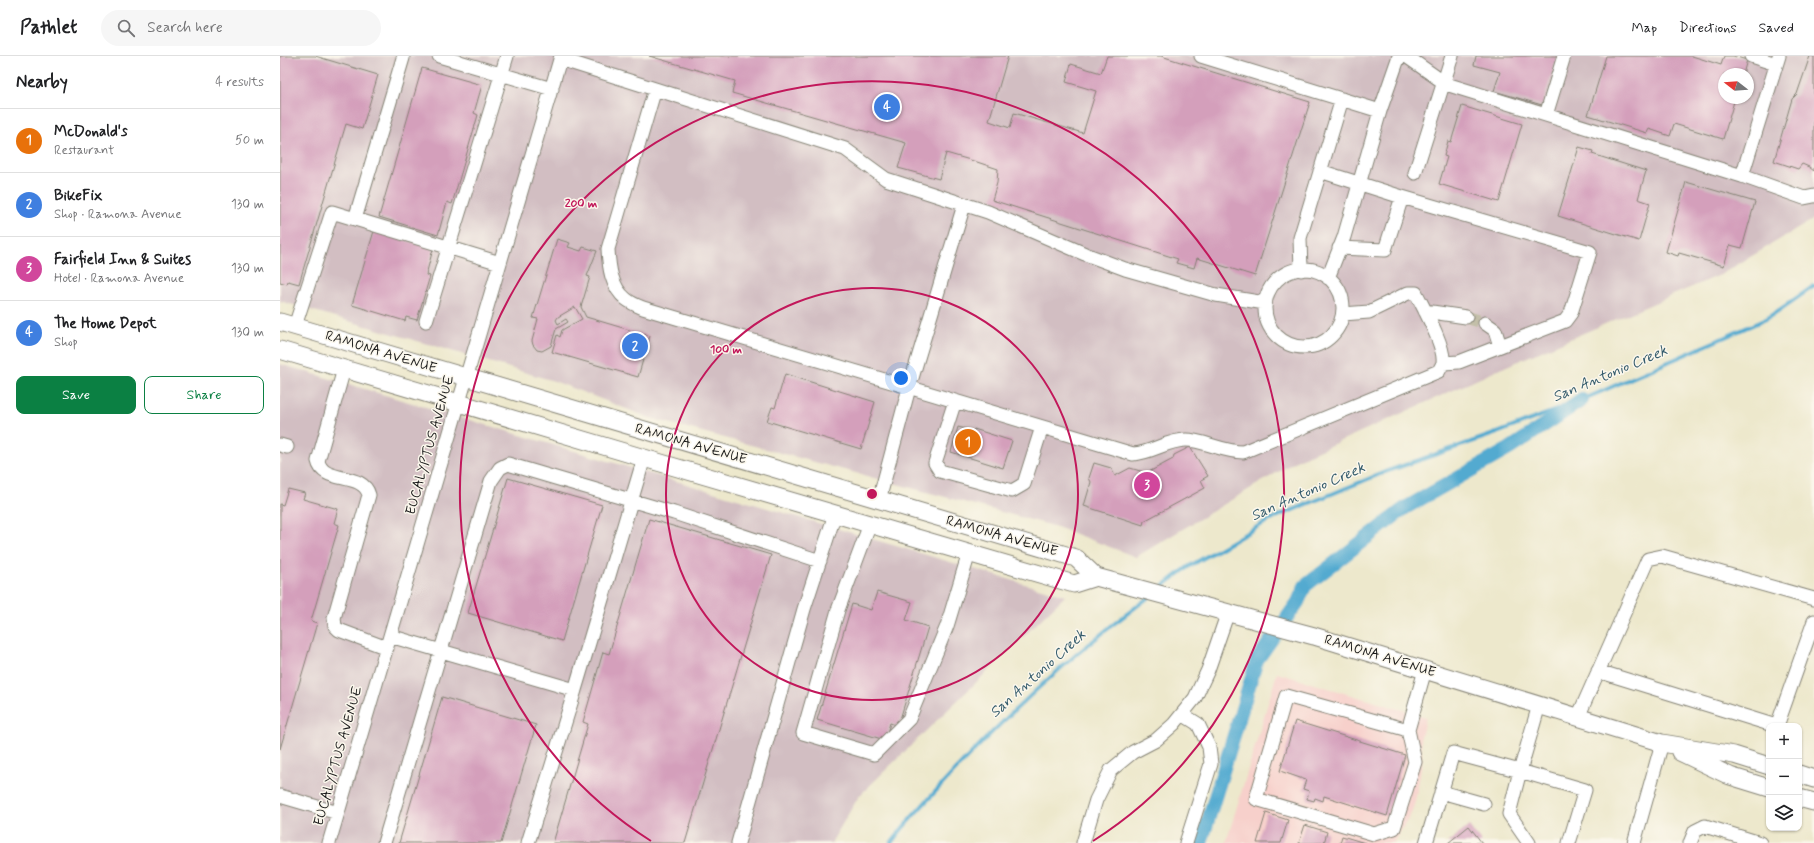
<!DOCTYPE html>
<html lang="en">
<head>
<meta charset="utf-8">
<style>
  :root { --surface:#fff; --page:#f6f6f6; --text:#202124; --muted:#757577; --line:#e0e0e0; --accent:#0b8043 }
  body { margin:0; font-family:Mynerve,sans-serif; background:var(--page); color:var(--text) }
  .controls { position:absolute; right:12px; bottom:12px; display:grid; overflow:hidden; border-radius:8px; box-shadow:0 1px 3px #0004 }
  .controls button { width:36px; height:36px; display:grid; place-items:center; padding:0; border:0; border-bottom:1px solid var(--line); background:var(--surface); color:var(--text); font:20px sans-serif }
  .compass { position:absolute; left:1438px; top:12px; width:36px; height:36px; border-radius:50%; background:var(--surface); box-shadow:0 1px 3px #0004; rotate:287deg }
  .you { position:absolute; left:621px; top:322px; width:14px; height:14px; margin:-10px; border:3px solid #fff; border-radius:50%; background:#1a73e8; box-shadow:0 0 0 6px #1a73e833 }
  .badge { display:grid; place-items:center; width:26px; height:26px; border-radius:50%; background:var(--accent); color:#fff; font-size:13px; font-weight:700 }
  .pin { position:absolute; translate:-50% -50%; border:2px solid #fff; box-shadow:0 1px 4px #0006 }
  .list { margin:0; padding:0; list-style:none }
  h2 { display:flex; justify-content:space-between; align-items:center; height:52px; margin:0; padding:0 16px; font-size:17px }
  h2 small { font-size:13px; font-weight:400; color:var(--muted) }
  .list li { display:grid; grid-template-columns:26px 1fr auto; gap:12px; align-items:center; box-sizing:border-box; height:64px; padding:0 16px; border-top:1px solid var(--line) }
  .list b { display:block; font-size:15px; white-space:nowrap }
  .list p { margin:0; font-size:13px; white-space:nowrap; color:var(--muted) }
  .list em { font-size:13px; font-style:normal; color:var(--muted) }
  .actions { display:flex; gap:8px; padding:12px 16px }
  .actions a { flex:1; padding:9px 0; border:1px solid var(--accent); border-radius:8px; text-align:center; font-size:14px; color:var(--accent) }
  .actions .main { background:var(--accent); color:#fff }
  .icon { flex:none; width:22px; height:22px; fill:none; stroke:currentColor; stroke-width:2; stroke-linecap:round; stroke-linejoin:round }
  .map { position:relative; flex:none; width:1534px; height:787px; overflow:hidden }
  header { display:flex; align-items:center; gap:24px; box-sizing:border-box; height:56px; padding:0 20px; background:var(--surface); border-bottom:1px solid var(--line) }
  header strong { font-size:19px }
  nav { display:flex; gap:22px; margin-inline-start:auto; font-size:14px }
  .search { width:280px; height:36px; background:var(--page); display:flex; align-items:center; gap:10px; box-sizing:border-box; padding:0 14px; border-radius:22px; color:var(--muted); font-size:15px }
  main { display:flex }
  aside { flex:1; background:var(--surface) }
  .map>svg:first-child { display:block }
</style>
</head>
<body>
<header>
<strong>Pathlet</strong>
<div class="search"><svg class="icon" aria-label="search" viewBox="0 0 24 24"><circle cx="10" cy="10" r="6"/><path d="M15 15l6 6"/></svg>Search here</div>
<nav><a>Map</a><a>Directions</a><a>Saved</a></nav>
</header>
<main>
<aside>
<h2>Nearby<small>4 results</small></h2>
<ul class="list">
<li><span class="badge" style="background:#e8710a">1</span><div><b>McDonald's</b><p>Restaurant</p></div><em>50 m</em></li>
<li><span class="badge" style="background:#3f7fe0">2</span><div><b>BikeFix</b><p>Shop · Ramona Avenue</p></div><em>130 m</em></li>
<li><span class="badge" style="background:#d1479c">3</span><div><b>Fairfield Inn &amp; Suites</b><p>Hotel · Ramona Avenue</p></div><em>130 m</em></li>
<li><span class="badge" style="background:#3f7fe0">4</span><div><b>The Home Depot</b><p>Shop</p></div><em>130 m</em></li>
</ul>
<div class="actions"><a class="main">Save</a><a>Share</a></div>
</aside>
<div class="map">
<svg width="1534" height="787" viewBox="0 0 1534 787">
  <rect width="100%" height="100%" fill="#fbf7ec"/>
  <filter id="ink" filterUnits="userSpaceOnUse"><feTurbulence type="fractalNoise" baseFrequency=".025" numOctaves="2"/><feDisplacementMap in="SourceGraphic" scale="8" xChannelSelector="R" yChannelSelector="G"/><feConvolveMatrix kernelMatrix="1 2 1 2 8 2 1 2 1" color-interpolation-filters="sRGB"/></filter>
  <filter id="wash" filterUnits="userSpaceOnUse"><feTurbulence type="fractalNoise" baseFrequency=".012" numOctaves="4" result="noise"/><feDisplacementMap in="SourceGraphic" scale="16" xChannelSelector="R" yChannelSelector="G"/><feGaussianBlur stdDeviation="0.9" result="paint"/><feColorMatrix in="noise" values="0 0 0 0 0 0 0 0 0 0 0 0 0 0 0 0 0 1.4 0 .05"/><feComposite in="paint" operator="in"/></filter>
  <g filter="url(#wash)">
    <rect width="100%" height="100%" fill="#ede8cc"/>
    <!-- built -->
    <path fill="#f7d0cb" d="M 997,617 L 1146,661 L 1141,680 L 1142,707 L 1135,746 L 1130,760 L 1113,787 L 946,787 Z"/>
    <!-- industrial -->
    <path fill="#d2bec2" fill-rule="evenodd" d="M 0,0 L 1534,0 L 1534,163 L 1440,219 L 1238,305 L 1018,404 L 856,501 L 777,471 L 370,362 L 274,325 L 0,245 ZM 1444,18 L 1468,18 L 1468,42 L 1444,42 Z
      M 0,308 L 785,540 L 579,740 L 551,787 L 0,787 Z"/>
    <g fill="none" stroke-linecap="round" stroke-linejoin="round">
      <!-- stream -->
      <path stroke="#53aad0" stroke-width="4" d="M 879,533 L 908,511 L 991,463 L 1105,416 L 1217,377 L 1302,344 L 1486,263 L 1534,230
        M 611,787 C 628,763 649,743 669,721 C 730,655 797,594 869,541"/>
      <!-- canal -->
      <path stroke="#53aad0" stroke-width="14" d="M 921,787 L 977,604 L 1018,546 L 1025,530 L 1125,452 L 1229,393 L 1302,344"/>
    </g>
    <g id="blocks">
      <!-- building -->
      <path fill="#d49fbb" d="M 0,0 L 35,0 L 98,19 L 82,73 L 66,68 L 19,228 L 8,225 L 7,228 L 0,226 Z
        M 369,0 L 728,0 L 709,65 L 730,72 L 734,57 L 803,77 L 816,35 L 786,26 L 791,8 L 821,17 L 827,0 L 881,0 L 1030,46 L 975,220 L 917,202 L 914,212 L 896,207 L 898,203 L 712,144 L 717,127 L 718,113 L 697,106 L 666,97 L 659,123 L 618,112 L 626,87 L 452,37 L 455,25 Z
        M 1196,0 L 1277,0 L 1262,49 L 1214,35 L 1220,16 L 1194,9 Z
        M 1326,0 L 1412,0 L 1441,9 L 1444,0 L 1453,0 L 1467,4 L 1463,18 L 1444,18 L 1444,42 L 1455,42 L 1443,83 L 1394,68 L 1390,80 L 1369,73 L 1367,77 L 1308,59 Z
        M 1530,0 L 1534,0 L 1534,115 L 1529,111 L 1522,108 L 1518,113 L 1494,105 L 1512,43 L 1517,38 Z
        M 142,12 L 202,29 L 194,57 L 198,59 L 172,148 L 167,146 L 158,179 L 99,161 Z
        M 1182,50 L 1242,68 L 1219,146 L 1159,128 L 1167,101 L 1164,100 L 1168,85 L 1171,86 Z
        M 1299,91 L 1313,95 L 1312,98 L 1366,115 L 1358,143 L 1370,147 L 1359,185 L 1278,160 Z
        M 1406,126 L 1475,146 L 1462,192 L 1450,189 L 1444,210 L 1399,197 L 1398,200 L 1386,196 Z
        M 94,175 L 153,193 L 146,219 L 150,220 L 137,264 L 126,261 L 125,265 L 72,249 Z
        M 277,183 L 290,187 L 288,191 L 301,195 L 303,191 L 317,195 L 307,220 L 310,221 L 301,251 L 306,261 L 370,280 L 358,321 L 272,296 L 277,279 L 280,281 L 282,274 L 302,263 L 295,251 L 278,261 L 276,264 L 278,268 L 286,263 L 288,266 L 276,273 L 271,290 L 262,295 L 257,294 L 253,289 L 252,285 L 258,263 L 253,262 Z
        M 505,318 L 595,346 L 581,393 L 487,365 L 492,351 L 495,352 Z
        M 678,371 L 694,375 L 694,373 L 732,385 L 723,412 L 671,396 Z
        M 910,391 L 928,420 L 921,424 L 925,432 L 864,465 L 863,469 L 804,450 L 811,426 L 809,422 L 814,407 L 831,412 L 835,420 L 850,412 L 867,417 L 893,403 L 894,399 Z
        M 228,422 L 322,449 L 282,585 L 188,557 Z
        M 8,433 L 25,437 L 23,443 L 58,453 L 54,467 L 59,469 L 31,565 L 37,567 L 0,693 L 0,448 L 3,449 Z
        M 369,463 L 491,499 L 405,787 L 273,787 L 308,668 L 303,666 L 323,596 L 329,598 Z
        M 597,536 L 632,546 L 626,564 L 648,571 L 618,670 L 610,667 L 605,684 L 537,664 L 572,548 L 591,554 Z
        M 162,641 L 256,669 L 221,787 L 119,787 Z
        M 1015,665 L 1125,699 L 1107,760 L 1044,740 L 1043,745 L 1035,742 L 1034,745 L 1027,743 L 1029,735 L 1023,733 L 1026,724 L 1000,715 Z
        M 986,757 L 1008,764 L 1001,787 L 977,787 Z
        M 1025,769 L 1047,776 L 1044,787 L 1019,787 Z
        M 1189,770 L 1202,787 L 1168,787 Z
        M 1062,780 L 1085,787 L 1060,787 Z"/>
    </g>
  </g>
  <g filter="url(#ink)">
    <use href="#blocks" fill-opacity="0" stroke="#848274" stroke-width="1"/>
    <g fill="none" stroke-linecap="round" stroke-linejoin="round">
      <!-- minor-tunnel -->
      <path stroke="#c3bfa9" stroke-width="13" stroke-dasharray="13 6" stroke-linecap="butt" d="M 1186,261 L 1205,267"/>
      <!-- minor casing -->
      <g stroke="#848274" stroke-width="15">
        <path id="minor" d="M 159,0 L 272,33
          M 921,0 L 1100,55
          M 1126,0 L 1166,28 L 1462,120 L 1524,142 L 1534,140
          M 1471,0 L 1496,8
          M 280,3 L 565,93 L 606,123 L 708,156 L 805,198 L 845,213 L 936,239 L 985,247
          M 375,33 L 328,193 C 329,211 331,231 346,243 C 351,247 358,250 363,252 L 853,398 C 872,397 887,384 906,384 C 923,384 943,396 963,396 L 1159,315 C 1160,312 1163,309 1163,306 C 1165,290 1144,253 1136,237 L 1128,237 L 1089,256 L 1063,258
          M 1266,59 L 1284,0
          M 1040,115 L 1122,141 L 1105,194 L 1059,192
          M 1135,117 L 1172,0
          M 1462,120 L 1499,0
          M 1122,141 L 1310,196 L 1291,257 L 1285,265 L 1179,306 L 1163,307
          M 75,163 L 123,2
          M985 252a39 39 0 1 1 78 0a39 39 0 1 1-78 0Z
          M 1021,214 L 1020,182 L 1062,43
          M 1048,222 L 1064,181 L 1100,55 L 1119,0
          M 1145,255 L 1186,261
          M 146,265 L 227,0
          M 1205,267 L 1215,274 L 1220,290
          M 15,270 L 52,156 L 220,207
          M 64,313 L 38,405 C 43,429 83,415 89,439 L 54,562 L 55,570 L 59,574 L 107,592
          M 675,345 L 655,407 L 660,415 L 732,435 L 744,428 L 762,371
          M 0,389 L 7,391
          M 599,444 L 629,332 L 684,149
          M 590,468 L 558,554 L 523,677 L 594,698 L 629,663 L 667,570 L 689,497
          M 110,580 L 295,634 L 364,402
          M 1318,615 L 1496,670
          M 902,658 L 918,668 L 929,691 L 931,708 L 906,787
          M 1298,661 L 1368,503 L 1382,500 L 1534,543
          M 1497,670 L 1534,565
          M 1128,674 L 1006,640 L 976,743 L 1094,778 L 1114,772 L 1135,706 L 1128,674 L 1145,614
          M 1161,736 L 1204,748
          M 0,740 L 58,757
          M 49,787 L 281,0
          M 104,787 L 211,425 L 220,412 L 228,408 L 394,457 L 540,505
          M 248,787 L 295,634
          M 458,787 L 524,553 L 555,458
          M 803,787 L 816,744 L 831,714 L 853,696 L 876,684 L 894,668 L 915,642 L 928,614 L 948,556
          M 1146,787 L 1173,697 L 1240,715 L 1259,649
          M 1249,787 L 1229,758 L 1240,715 L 1305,734 L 1289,787
          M 1354,787 L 1382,687
          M 1410,787 L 1415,775 L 1425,770 L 1480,787"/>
      </g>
      <!-- major casing -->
      <g stroke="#848274" stroke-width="19">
        <path id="major" d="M 0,266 L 796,502 L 816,521 L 1034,580 L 1382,687 L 1454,699 L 1489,710
          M 0,294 L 364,402 L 794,528 L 816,521
          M 1400,696 L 1450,720 L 1489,732
          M 1519,718 L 1534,723
          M 1519,742 L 1534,746"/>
      </g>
      <!-- minor -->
      <use href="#minor" stroke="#fff" stroke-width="13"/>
      <!-- major -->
      <use href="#major" stroke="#fff" stroke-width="17"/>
    </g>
  </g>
  <!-- distance rings -->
  <g fill="none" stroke="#c2185b" stroke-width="2">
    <circle cx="592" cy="438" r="206"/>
    <path d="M371 785A412 412 0 1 1 813 785"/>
  </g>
  <g text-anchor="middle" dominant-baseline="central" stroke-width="3" stroke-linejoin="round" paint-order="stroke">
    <!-- street labels -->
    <g font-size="14" fill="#1c1c1c" stroke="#fbf7ec">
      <text transform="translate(101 296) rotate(17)">RAMONA AVENUE</text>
      <text transform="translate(411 388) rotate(16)">RAMONA AVENUE</text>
      <text transform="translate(150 389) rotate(-74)">EUCALYPTUS AVENUE</text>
      <text transform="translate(722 480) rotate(16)">RAMONA AVENUE</text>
      <text transform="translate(1100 600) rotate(17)">RAMONA AVENUE</text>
      <text transform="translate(58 700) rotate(-74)">EUCALYPTUS AVENUE</text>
    </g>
    <!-- water labels -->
    <g font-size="15" font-style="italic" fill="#355c6d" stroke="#fbf7ec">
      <text transform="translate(1330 318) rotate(-23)">San Antonio Creek</text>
      <text transform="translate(1028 436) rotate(-24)">San Antonio Creek</text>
      <text transform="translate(758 618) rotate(-42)">San Antonio Creek</text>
    </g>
  </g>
  <circle cx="592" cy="438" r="6" fill="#c2185b" stroke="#fbf7ec" stroke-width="2"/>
  <g font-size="12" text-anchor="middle" font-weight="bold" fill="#c2185b" stroke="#fbf7ec" stroke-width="3" stroke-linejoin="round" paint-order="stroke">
    <text x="301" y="151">200 m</text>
    <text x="446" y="297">100 m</text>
  </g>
</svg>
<div class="controls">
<button>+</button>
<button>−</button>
<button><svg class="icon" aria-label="layers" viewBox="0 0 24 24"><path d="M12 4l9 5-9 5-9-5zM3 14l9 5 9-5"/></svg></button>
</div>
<svg class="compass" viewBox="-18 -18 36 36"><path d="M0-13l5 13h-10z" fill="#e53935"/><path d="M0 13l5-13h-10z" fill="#757577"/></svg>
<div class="you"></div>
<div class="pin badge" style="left:688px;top:386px;background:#e8710a">1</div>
<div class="pin badge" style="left:355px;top:290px;background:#3f7fe0">2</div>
<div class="pin badge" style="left:867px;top:429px;background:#d1479c">3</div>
<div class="pin badge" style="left:607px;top:51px;background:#3f7fe0">4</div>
</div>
</main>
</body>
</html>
